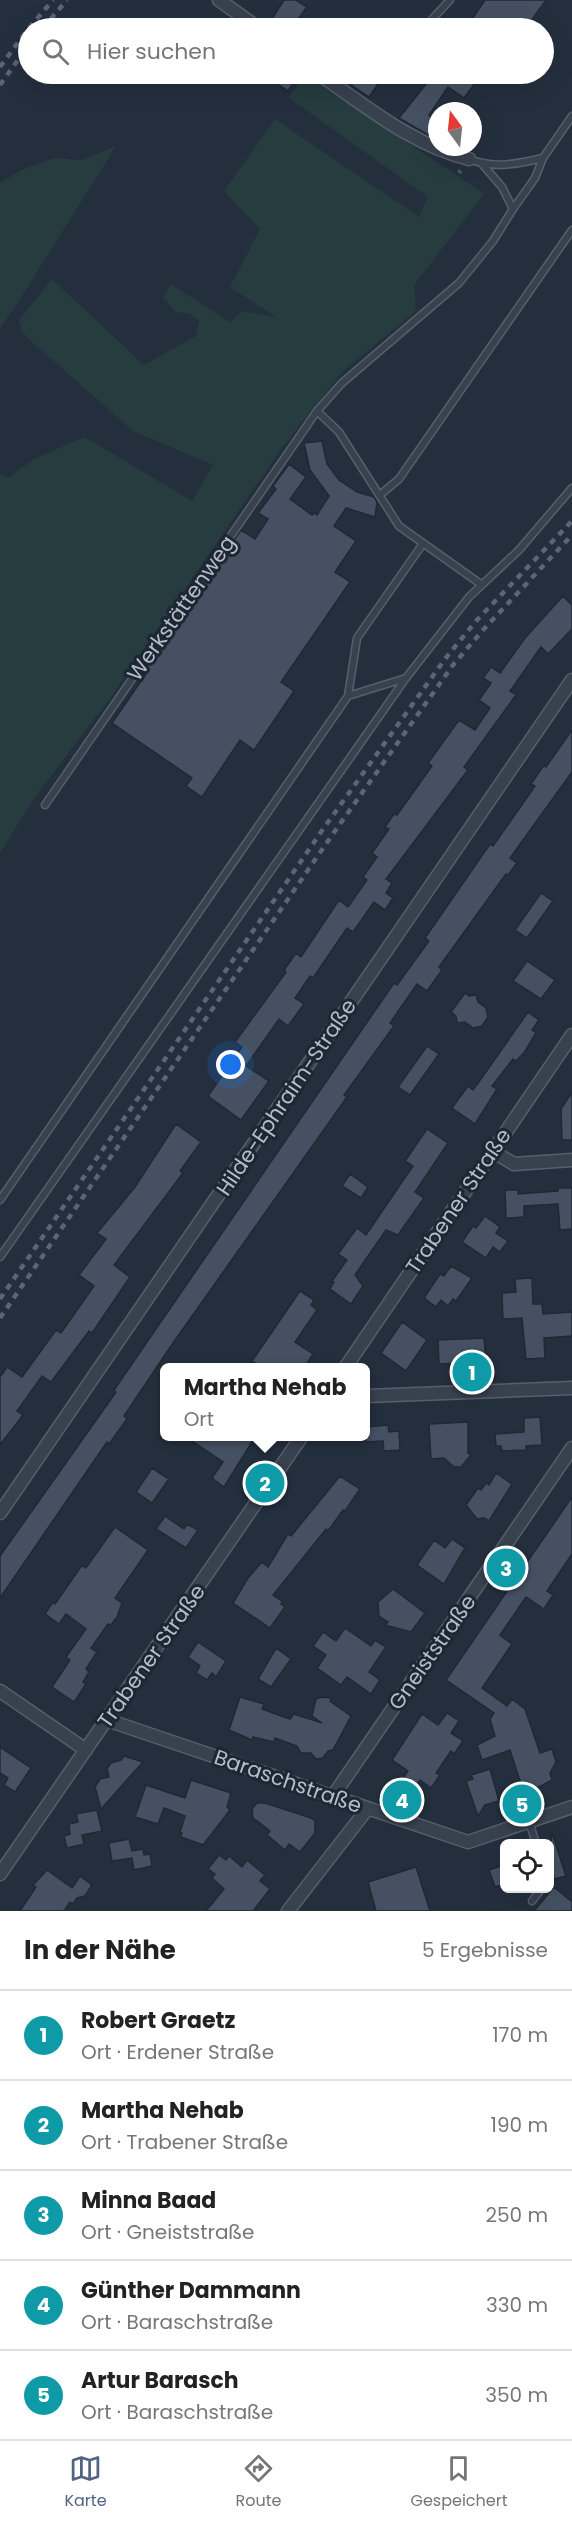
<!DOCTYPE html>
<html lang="de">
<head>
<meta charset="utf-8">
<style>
  :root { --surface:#fff; --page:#f6f6f6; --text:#222; --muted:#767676; --line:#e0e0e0; --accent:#516482 }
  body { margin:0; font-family:Poppins,sans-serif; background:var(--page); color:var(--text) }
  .controls { position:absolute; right:18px; bottom:18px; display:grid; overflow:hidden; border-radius:9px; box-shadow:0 6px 24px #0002 }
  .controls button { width:54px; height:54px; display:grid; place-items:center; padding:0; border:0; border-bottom:2px solid var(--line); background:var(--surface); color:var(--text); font:30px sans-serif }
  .compass { position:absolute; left:428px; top:102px; width:54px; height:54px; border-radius:50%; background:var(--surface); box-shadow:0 6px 24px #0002; rotate:345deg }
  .you { position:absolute; left:231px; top:1065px; width:21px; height:21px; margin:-15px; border:4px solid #fff; border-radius:50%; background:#1a73e8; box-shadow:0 0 0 9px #1a73e833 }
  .badge { display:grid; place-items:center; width:39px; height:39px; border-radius:50%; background:var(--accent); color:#fff; font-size:20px; font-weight:700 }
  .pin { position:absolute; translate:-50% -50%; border:3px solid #fff; box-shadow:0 2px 6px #0006 }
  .popup { position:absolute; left:160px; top:1363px; width:210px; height:78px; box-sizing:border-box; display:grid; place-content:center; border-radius:9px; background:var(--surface); filter:drop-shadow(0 2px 4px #0005); font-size:20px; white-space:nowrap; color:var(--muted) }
  .popup b { font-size:22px; color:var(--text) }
  .popup::after { content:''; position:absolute; left:50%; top:100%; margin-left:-12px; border:12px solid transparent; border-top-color:var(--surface) }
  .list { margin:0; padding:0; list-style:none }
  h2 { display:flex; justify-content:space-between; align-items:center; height:78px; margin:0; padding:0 24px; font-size:26px }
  h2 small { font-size:20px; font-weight:400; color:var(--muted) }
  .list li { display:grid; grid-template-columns:39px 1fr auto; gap:18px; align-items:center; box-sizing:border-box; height:90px; padding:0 24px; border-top:2px solid var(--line) }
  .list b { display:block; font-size:22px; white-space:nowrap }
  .list p { margin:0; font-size:20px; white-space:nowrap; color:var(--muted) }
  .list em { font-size:20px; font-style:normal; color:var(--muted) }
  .icon { flex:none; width:33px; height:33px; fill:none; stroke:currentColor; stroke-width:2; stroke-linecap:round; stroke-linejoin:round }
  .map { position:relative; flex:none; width:572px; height:1911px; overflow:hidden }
  .search { position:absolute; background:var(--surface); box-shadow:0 6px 24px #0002; left:18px; right:18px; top:18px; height:66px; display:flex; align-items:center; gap:15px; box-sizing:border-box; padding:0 21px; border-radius:33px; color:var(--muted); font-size:22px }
  .sheet { height:528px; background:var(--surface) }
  nav { display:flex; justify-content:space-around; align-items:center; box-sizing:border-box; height:84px; border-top:2px solid var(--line); background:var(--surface); font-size:16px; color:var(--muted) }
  nav a { display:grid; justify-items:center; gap:3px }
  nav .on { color:var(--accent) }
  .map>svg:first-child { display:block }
</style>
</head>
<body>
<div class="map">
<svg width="572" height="1911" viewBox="0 0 572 1911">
  <rect width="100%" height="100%" fill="#242f3e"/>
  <!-- green -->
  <path fill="#263c3f" d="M 306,74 L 484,194 L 414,285 L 416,311 L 342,372 L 281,449 L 111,697 L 35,797 L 0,853 L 0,474 L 8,478 L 34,459 L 85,437 L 192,501 L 213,465 L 133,431 L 23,334 L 19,320 L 52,279 L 144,365 L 196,336 L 199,321 L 190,314 L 176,312 L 163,297 L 171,284 L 230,322 L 243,311 L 276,317 L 230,287 L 260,229 L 224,191 L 275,119 L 419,217 L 428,197 L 289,98 Z
    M 116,146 L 17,304 L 0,328 L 0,183 L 21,170 L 54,158 L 83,160 Z"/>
  <!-- building -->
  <path fill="#455162" stroke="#1f2835" stroke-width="1.5" d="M 284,0 L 296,0 L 307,7 L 292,28 L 266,28 Z
    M 485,0 L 546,0 L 526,28 L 466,28 Z
    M 262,74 L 299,74 L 288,91 Z
    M 358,74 L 385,74 L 369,97 L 350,84 Z
    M 434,74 L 482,74 L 464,98 L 448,87 L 429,115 L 437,122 L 428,135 L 399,118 Z
    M 322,441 L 327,464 L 339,480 L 357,492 L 374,497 L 377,502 L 375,517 L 346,508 L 334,526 L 356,541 L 335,572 L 350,582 L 281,682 L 294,691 L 254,750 L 240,740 L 202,797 L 186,786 L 192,778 L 112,723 L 146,674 L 143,672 L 241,530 L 255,539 L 268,519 L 258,513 L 276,489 L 273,486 L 289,464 L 306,477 L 290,499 L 312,515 L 314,513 L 317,515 L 329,496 L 310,470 L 304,443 Z
    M 563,596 L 572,605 L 572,629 L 548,654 L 541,647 L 510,691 L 516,695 L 464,767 L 468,770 L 386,879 L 392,883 L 386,893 L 393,898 L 385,910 L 374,902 L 353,932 L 347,928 L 313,978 L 310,976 L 295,998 L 304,1004 L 288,1026 L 279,1019 L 246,1066 L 269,1081 L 241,1120 L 208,1096 L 242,1047 L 235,1042 L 286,972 L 284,970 L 296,953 L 301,957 L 339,900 L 348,907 L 367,880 L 363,877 L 377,857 L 372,853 L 389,829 L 385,827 L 394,814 L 397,815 L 432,766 L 428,763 L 459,720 L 475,730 L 490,708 L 479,700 L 491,683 L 483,678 L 491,667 L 500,673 L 525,638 Z
    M 572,730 L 572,772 L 510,858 L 517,863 L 508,875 L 506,874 L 439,967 L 442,970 L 427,991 L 417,984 L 390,1023 L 394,1026 L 344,1095 L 347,1097 L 173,1343 L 124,1416 L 127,1419 L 109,1444 L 107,1442 L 0,1598 L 0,1556 L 116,1392 L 114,1390 L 394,983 L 397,985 L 429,941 L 425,938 L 490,844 L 493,846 L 535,786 L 531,784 L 544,765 L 546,767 Z
    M 541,893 L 553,901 L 527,938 L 515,930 Z
    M 527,961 L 555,980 L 541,999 L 513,981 Z
    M 465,993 L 469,996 L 476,995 L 478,1002 L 486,1008 L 488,1017 L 482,1026 L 473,1028 L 465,1022 L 457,1023 L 456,1016 L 451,1012 Z
    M 528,1012 L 539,1020 L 532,1030 L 536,1033 L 524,1053 L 516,1061 L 513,1059 L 492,1086 L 497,1089 L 475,1124 L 452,1108 L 468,1086 L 473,1090 L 481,1079 Z
    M 427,1046 L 439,1054 L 410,1095 L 398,1087 Z
    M 572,1092 L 572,1140 L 562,1140 L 561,1109 Z
    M 176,1124 L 201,1142 L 180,1171 L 183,1173 L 114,1265 L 130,1277 L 92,1333 L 89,1331 L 51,1382 L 42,1376 L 17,1411 L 23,1415 L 0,1445 L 0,1377 L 7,1367 L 22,1377 L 56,1330 L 61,1333 L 94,1286 L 79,1275 L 106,1239 L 97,1233 L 135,1187 Z
    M 427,1129 L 448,1143 L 415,1192 L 424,1198 L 398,1235 L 386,1230 L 355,1275 L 363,1286 L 351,1304 L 330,1289 L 334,1282 L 332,1281 L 347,1260 L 338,1254 L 357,1228 L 366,1235 L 413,1166 L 405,1161 Z
    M 350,1174 L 368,1187 L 361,1198 L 342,1186 Z
    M 558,1188 L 572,1188 L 572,1229 L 560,1230 L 558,1204 L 524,1206 L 524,1217 L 506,1218 L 505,1190 L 518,1190 L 518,1194 L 558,1191 Z
    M 485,1216 L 500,1227 L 496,1233 L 508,1241 L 500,1252 L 493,1247 L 486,1258 L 462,1242 L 473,1226 L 476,1228 Z
    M 451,1266 L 472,1278 L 456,1301 L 453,1299 L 448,1306 L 441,1300 L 436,1307 L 424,1298 L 440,1274 L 444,1276 Z
    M 532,1278 L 533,1304 L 542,1304 L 543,1314 L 572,1312 L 572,1336 L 544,1338 L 545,1358 L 526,1359 L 522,1318 L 503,1319 L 502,1293 L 516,1292 L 515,1279 Z
    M 300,1291 L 314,1300 L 311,1305 L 317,1310 L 295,1342 L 313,1354 L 304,1368 L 262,1368 L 252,1361 Z
    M 402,1322 L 427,1340 L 406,1371 L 381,1353 Z
    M 484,1338 L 486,1362 L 439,1364 L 438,1340 Z
    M 540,1417 L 542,1445 L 526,1446 L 526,1450 L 502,1451 L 501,1446 L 496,1446 L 495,1434 L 524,1432 L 524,1418 Z
    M 468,1422 L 468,1453 L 471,1455 L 461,1467 L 454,1467 L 444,1458 L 431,1459 L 429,1424 Z
    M 388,1425 L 389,1432 L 399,1431 L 400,1450 L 384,1451 L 383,1441 L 366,1442 L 366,1427 Z
    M 186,1437 L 255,1437 L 224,1487 L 212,1478 L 223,1462 Z
    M 152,1468 L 169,1479 L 152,1503 L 136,1492 Z
    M 496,1473 L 512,1484 L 489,1521 L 484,1518 L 477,1519 L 466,1505 L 478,1488 L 481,1490 L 486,1483 L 489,1485 Z
    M 340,1476 L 360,1489 L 345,1511 L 343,1510 L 328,1531 L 326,1529 L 273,1595 L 283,1602 L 281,1604 L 285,1607 L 270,1628 L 233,1603 L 248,1578 L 262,1562 L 268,1567 L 288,1534 L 291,1536 Z
    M 572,1497 L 572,1554 L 547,1591 L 553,1595 L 544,1609 L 526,1597 L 500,1635 L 512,1644 L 482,1688 L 507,1706 L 512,1699 L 525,1709 L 540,1753 L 552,1749 L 556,1762 L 550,1773 L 552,1780 L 539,1787 L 523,1790 L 510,1750 L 482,1760 L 477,1745 L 495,1736 L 490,1719 L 494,1713 L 446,1680 Z
    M 165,1516 L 184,1529 L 187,1524 L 198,1530 L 186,1548 L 156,1529 Z
    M 115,1527 L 148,1550 L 115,1598 L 122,1603 L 117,1617 L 111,1625 L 108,1624 L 91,1648 L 97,1652 L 86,1669 L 89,1672 L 83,1682 L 86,1684 L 74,1702 L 52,1687 L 70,1660 L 66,1657 L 86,1629 L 66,1614 L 59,1624 L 45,1614 L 53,1602 L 55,1604 L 82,1565 L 86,1568 Z
    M 452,1539 L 465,1548 L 444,1584 L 417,1565 L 434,1540 L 445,1548 Z
    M 393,1589 L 425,1613 L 411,1632 L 385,1625 L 388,1622 L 379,1616 L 378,1602 Z
    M 345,1628 L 371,1646 L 375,1640 L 386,1647 L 369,1672 L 380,1680 L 371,1694 L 347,1677 L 341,1685 L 317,1668 L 326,1655 L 313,1646 L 323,1632 L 336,1641 Z
    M 198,1642 L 226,1661 L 216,1677 L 212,1673 L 207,1680 L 196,1673 L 200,1666 L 188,1657 Z
    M 276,1648 L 291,1659 L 271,1687 L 258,1679 Z
    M 240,1697 L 264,1704 L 262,1709 L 290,1719 L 294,1714 L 322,1723 L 312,1716 L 316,1699 L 321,1697 L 332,1698 L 330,1701 L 351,1716 L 333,1750 L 328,1751 L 323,1758 L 316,1759 L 311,1753 L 301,1753 L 297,1746 L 275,1738 L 274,1742 L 253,1737 L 252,1740 L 229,1730 Z
    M 447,1713 L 459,1721 L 451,1733 L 463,1741 L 454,1754 L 451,1751 L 436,1773 L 440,1775 L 431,1788 L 420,1780 L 413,1791 L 400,1782 L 408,1771 L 392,1760 L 422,1714 L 438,1725 Z
    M 0,1747 L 31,1768 L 15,1792 L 4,1785 L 8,1778 L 0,1773 Z
    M 124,1756 L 143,1762 L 101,1809 L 95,1787 L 100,1779 L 109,1777 L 107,1769 L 111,1763 L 121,1760 Z
    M 490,1769 L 499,1801 L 485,1805 L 478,1816 L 466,1781 L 473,1779 L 471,1775 Z
    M 191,1780 L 231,1793 L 227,1807 L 230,1810 L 203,1845 L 181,1837 L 182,1833 L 180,1832 L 185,1816 L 164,1808 L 158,1824 L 135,1817 L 146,1785 L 185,1798 Z
    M 257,1803 L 265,1803 L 311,1818 L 315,1821 L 315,1833 L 300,1852 L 289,1844 L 285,1850 L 267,1835 L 270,1831 L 253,1818 L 252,1809 Z
    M 97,1810 L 102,1831 L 82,1835 L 84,1844 L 67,1848 L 64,1836 L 70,1834 L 69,1824 L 78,1822 L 76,1814 Z
    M 552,1833 L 566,1876 L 555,1879 L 549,1865 Z
    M 129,1839 L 132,1851 L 143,1849 L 144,1855 L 150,1854 L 152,1866 L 134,1870 L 132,1858 L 112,1861 L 109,1843 Z
    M 219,1855 L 226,1860 L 229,1856 L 242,1867 L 247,1860 L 265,1875 L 260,1881 L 270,1889 L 253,1911 L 206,1911 L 224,1889 L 212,1878 L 215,1874 L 208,1869 Z
    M 504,1865 L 504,1884 L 495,1887 L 489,1870 Z
    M 416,1867 L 430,1911 L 376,1911 L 368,1882 Z
    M 47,1870 L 72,1888 L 80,1876 L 92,1885 L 85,1896 L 77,1898 L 73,1904 L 70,1902 L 64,1911 L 20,1911 L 36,1887 L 33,1885 Z
    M 554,1887 L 572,1902 L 572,1911 L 534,1911 Z"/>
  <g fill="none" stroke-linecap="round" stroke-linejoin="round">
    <!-- lane casing -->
    <g stroke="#565f6c" stroke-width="9">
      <path id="lane" d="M 424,28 L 450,0
        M 543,158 L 572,116
        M 469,159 C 493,169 518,164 543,158 L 535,178 L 513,209
        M 317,411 L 339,432 L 399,526 L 482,585
        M 381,494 L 399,479 L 572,230
        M 348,696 L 357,638 L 422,545
        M 45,805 L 317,411 L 342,383 L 459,283 L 493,241 L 513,209 L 502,187 L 483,165
        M 0,1200 L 348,696 L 406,678
        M 0,1257 L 406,678 L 469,597 L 519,550 L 572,488
        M 525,1808 L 536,1844
        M 532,1901 L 542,1888"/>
    </g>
    <!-- street casing -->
    <g stroke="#565f6c" stroke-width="15">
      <path id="street" d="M 219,0 L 258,28
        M 319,74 C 366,106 412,145 469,159
        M 492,1151 L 514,1164 L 572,1160
        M 345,1368 L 572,1035
        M 366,1396 L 572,1388
        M 0,1513 L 572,680
        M 0,1691 L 86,1750
        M 107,1720 L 468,1842 L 572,1807
        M 333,1796 L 572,1448
        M 0,1874 L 302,1436
        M 288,1911 L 368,1808"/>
    </g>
    <!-- path -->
    <path stroke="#44595c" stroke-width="3" stroke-dasharray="4.5 4.5" stroke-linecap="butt" d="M 458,170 L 464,176"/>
    <!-- lane -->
    <use href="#lane" stroke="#38414e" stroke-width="6"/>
    <!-- street -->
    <use href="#street" stroke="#38414e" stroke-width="12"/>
    <!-- rail -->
    <path stroke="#5a6575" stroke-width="4.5" stroke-dasharray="6 6" stroke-linecap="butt" d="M 29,28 L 53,0
      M 43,28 L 67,0
      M 0,67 L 28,29
      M 0,85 L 28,46
      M 0,1299 L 321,832 L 445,659 L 476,621 L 572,521
      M 0,1318 L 330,838 L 453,665 L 483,630 L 572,535"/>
  </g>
  <g text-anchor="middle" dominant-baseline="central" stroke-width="6" stroke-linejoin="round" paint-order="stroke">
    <!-- street labels -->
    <g font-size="21" fill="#b4bcc9" stroke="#1d2633">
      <text transform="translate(181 608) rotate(-55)">Werkstättenweg</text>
      <text transform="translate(286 1097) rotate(-56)">Hilde-Ephraim-Straße</text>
      <text transform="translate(458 1201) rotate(-56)">Trabener Straße</text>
      <text transform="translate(432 1652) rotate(-55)">Gneiststraße</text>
      <text transform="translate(151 1656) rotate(-55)">Trabener Straße</text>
      <text transform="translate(288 1781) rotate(19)">Baraschstraße</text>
    </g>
  </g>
</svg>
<div class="controls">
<button><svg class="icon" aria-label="locate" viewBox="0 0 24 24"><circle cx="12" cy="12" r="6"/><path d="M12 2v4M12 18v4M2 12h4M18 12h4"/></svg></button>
</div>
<svg class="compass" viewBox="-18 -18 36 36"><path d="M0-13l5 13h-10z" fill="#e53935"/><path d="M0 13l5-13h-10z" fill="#767676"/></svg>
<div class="you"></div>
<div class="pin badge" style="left:472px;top:1372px;background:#0f9aa8">1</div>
<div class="pin badge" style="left:265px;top:1483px;background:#0f9aa8">2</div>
<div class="popup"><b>Martha Nehab</b>Ort</div>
<div class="pin badge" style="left:506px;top:1568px;background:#0f9aa8">3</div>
<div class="pin badge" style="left:402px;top:1800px;background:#0f9aa8">4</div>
<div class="pin badge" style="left:522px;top:1804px;background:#0f9aa8">5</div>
<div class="search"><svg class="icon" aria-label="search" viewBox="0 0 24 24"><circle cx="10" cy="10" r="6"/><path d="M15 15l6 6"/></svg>Hier suchen</div>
</div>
<section class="sheet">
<h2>In der Nähe<small>5 Ergebnisse</small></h2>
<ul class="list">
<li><span class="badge" style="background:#0f9aa8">1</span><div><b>Robert Graetz</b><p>Ort · Erdener Straße</p></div><em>170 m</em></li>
<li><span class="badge" style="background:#0f9aa8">2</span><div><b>Martha Nehab</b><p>Ort · Trabener Straße</p></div><em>190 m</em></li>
<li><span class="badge" style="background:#0f9aa8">3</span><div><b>Minna Baad</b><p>Ort · Gneiststraße</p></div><em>250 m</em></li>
<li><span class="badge" style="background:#0f9aa8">4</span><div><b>Günther Dammann</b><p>Ort · Baraschstraße</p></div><em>330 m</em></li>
<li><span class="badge" style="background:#0f9aa8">5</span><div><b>Artur Barasch</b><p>Ort · Baraschstraße</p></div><em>350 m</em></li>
</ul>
</section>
<nav>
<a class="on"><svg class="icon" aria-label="map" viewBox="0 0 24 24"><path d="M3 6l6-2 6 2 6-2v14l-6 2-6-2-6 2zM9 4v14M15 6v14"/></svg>Karte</a>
<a><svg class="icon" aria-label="directions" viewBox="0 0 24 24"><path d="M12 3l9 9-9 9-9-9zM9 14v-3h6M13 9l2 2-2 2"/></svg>Route</a>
<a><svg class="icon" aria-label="saved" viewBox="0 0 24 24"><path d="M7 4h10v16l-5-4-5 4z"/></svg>Gespeichert</a>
</nav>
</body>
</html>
